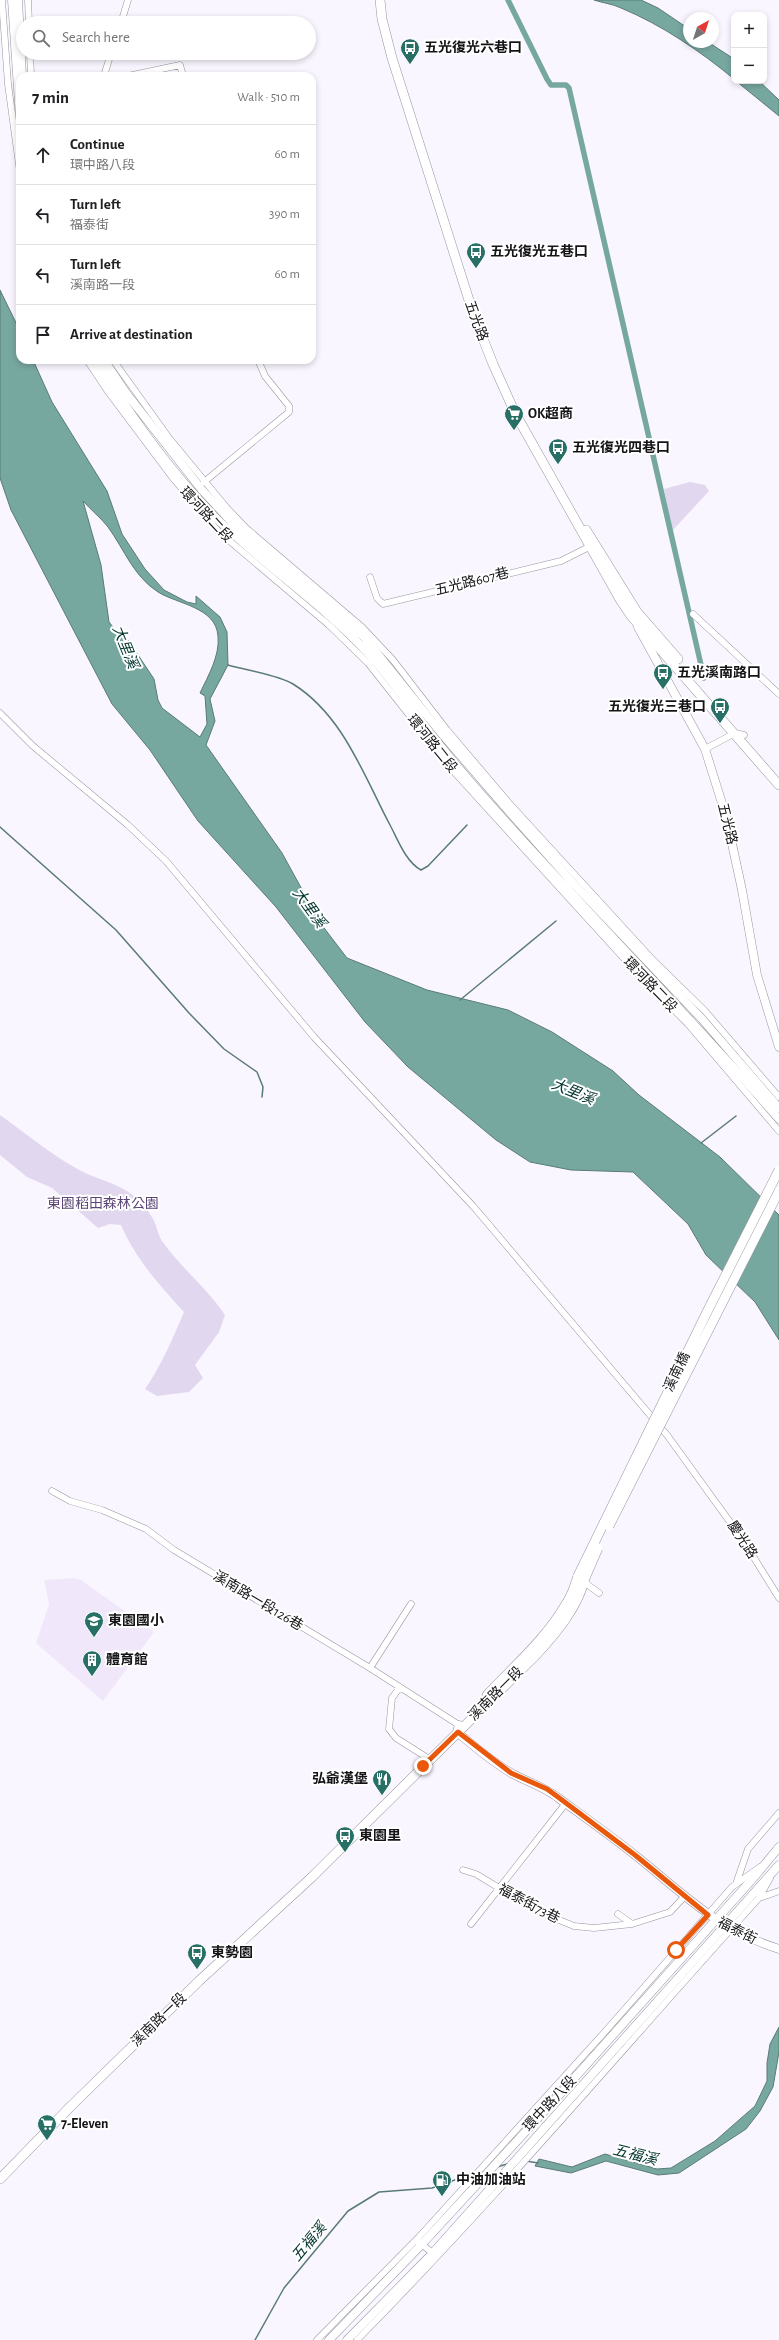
<!DOCTYPE html>
<html lang="en">
<head>
<meta charset="utf-8">
<style>
  :root { --surface:#fff; --page:#f2f2f2; --text:#202124; --muted:#757577; --line:#e0e0e0 }
  body { margin:0; font-family:"Alegreya Sans","Noto Sans TC",sans-serif; background:var(--page); color:var(--text) }
  .controls { position:absolute; right:12px; top:12px; display:grid; overflow:hidden; border-radius:8px; box-shadow:0 2px 6px #0003 }
  .controls button { width:36px; height:36px; display:grid; place-items:center; padding:0; border:0; border-bottom:1px solid var(--line); background:var(--surface); color:var(--text); font:20px sans-serif }
  .compass { position:absolute; left:683px; top:12px; width:36px; height:36px; border-radius:50%; background:var(--surface); box-shadow:0 2px 6px #0003; rotate:39deg }
  .stop { position:absolute; width:12px; height:12px; margin:-9px; border:3px solid #ea580c; border-radius:50%; background:#fff }
  .stop.end { background:#ea580c; border-color:#fff; box-shadow:0 1px 4px #0008 }
  .list { margin:0; padding:0; list-style:none }
  h2 { display:flex; justify-content:space-between; align-items:center; height:52px; margin:0; padding:0 16px; font-size:17px }
  h2 small { font-size:13px; font-weight:400; color:var(--muted) }
  .list li { display:grid; grid-template-columns:26px 1fr auto; gap:12px; align-items:center; box-sizing:border-box; height:60px; padding:0 16px; border-top:1px solid var(--line) }
  .list b { display:block; font-size:15px; white-space:nowrap }
  .list p { margin:0; font-size:13px; white-space:nowrap; color:var(--muted) }
  .list em { font-size:13px; font-style:normal; color:var(--muted) }
  .icon { flex:none; width:22px; height:22px; fill:none; stroke:currentColor; stroke-width:2; stroke-linecap:round; stroke-linejoin:round }
  .map { position:relative; flex:none; width:779px; height:2340px; overflow:hidden }
  .search { position:absolute; background:var(--surface); box-shadow:0 2px 6px #0003; left:16px; top:16px; width:300px; height:44px; display:flex; align-items:center; gap:10px; box-sizing:border-box; padding:0 14px; border-radius:22px; color:var(--muted); font-size:15px }
  .panel { position:absolute; background:var(--surface); box-shadow:0 2px 6px #0003; left:16px; top:72px; width:300px; height:292px; border-radius:12px }
  .map>svg:first-child { display:block }
</style>
</head>
<body>
<div class="map">
<svg width="779" height="2340" viewBox="0 0 779 2340">
  <rect width="100%" height="100%" fill="#faf6ff"/>
  <!-- built -->
  <path fill="#f0e8fa" d="M 74,1578 L 81,1580 L 154,1632 L 103,1701 L 36,1643 L 49,1604 L 44,1580 Z"/>
  <!-- green -->
  <path fill="#e1d7ef" d="M 690,482 L 705,485 L 709,491 L 672,531 L 664,489 Z
    M 0,1115 C 24,1132 48,1152 74,1167 C 93,1179 117,1182 134,1196 C 142,1202 148,1210 153,1219 C 157,1226 158,1235 162,1241 C 181,1268 207,1288 225,1315 L 219,1332 L 195,1365 L 203,1378 L 189,1392 L 157,1396 L 145,1389 C 161,1366 173,1338 184,1312 C 160,1286 135,1258 121,1225 L 110,1224 L 98,1228 L 52,1188 L 27,1177 L 0,1155 Z"/>
  <!-- water -->
  <path fill="#77a8a0" stroke="#597b77" fill-rule="evenodd" d="M 594,0 L 641,0 L 658,8 L 689,29 L 689,42 L 708,42 L 734,59 L 734,79 C 700,51 662,25 621,8 C 613,4 603,3 594,0 Z
    M 736,81 L 759,81 L 779,100 L 779,116 Z
    M 0,290 L 20,331 L 20,360 L 33,360 L 52,402 L 107,491 L 122,534 L 145,569 L 164,590 L 187,602 L 196,604 L 196,596 L 220,617 L 227,632 L 228,665 L 210,699 L 215,721 L 206,745 L 282,853 L 321,924 L 347,958 L 427,990 L 508,1010 L 552,1032 L 613,1071 L 639,1095 L 720,1157 L 779,1215 L 779,1340 L 755,1302 L 706,1255 L 688,1224 L 633,1172 L 571,1170 L 530,1162 L 496,1140 L 408,1067 L 365,1022 L 276,907 L 198,821 L 150,750 L 112,704 L 11,510 L 0,478 ZM 83,501 C 91,510 101,518 108,527 C 124,549 134,577 158,592 C 177,604 216,607 218,636 C 220,656 208,676 200,693 L 205,696 L 207,724 L 200,737 L 162,708 L 158,700 L 154,679 L 128,640 L 120,636 L 109,622 L 101,565 Z
    M 779,2027 L 779,2052 L 773,2087 L 760,2111 L 746,2129 L 679,2173 L 658,2175 L 606,2161 L 571,2173 L 535,2166 L 539,2159 L 572,2167 L 605,2154 L 657,2169 L 671,2168 L 715,2141 L 755,2106 L 767,2081 L 767,2063 L 770,2044 Z"/>
  <g fill="none" stroke-linecap="round" stroke-linejoin="round">
    <!-- stream -->
    <path stroke="#597b77" stroke-width="1.5" d="M 228,665 C 245,670 279,675 293,684 C 343,715 364,776 390,825 C 398,840 406,862 421,870 L 428,866 L 467,825
      M 0,827 L 116,930 L 189,1013 L 224,1049 L 257,1072 L 263,1087 L 262,1097
      M 460,1000 L 556,921
      M 701,1143 L 736,1116
      M 526,2161 L 538,2163
      M 497,2167 L 507,2164
      M 255,2340 L 284,2288 L 348,2211 L 379,2192 L 432,2188 L 472,2174"/>
    <!-- canal -->
    <path stroke="#77a8a0" stroke-width="5.5" d="M 508,0 L 547,79 L 551,85 L 566,85 L 569,88 L 704,678"/>
    <!-- minor casing -->
    <g stroke="#98949e" stroke-width="7">
      <path id="minor" d="M 2,0 L 8,84 L 20,172
        M 28,0 L 29,23
        M 121,23 L 128,0
        M 30,53 L 31,76
        M 104,76 L 111,53
        M 128,76 L 180,65 L 183,76
        M 87,360 L 109,393 L 172,477 L 219,532 L 329,625 L 368,663 L 455,773 L 639,975 L 688,1024 L 779,1131
        M 113,360 L 169,438 L 226,507 L 246,528 L 362,627 L 393,660 L 447,730 L 509,803 L 653,960 L 705,1011 L 779,1097
        M 204,482 L 289,412 L 289,406 L 265,376 L 258,360
        M 370,577 L 377,598 L 383,604 L 561,561 L 589,547
        M 693,614 L 779,694
        M 0,713 L 33,746 L 128,825 L 166,861 L 314,1037 L 473,1206 L 667,1435 L 743,1540 L 779,1598
        M 705,749 L 735,733 L 744,735
        M 52,1491 L 70,1501 L 102,1510 L 146,1529 L 174,1550 L 370,1668 L 459,1725
        M 584,1582 L 599,1593
        M 370,1668 L 411,1604
        M 400,1687 L 392,1698 L 389,1729 L 396,1738 L 426,1757
        M 463,1870 L 476,1874 L 537,1911 L 574,1926 L 594,1928 L 632,1924 L 670,1912 L 684,1897
        M 736,1884 L 748,1849 L 779,1813
        M 759,1898 L 779,1891
        M 618,1914 L 632,1924
        M 471,1924 L 566,1803
        M 419,2242 L 435,2255
        M 317,2340 L 419,2237 L 603,2034 L 732,1887 L 760,1867
        M 357,2340 C 497,2198 625,2046 759,1898 L 770,1878"/>
    </g>
    <!-- tertiary casing -->
    <g stroke="#98949e" stroke-width="9">
      <path id="tertiary" d="M 12,0 L 20,118
        M 18,0 L 22,76
        M 95,360 C 131,415 170,472 217,519 C 265,566 322,604 367,652 C 390,677 407,703 427,729 C 449,758 473,785 497,812 C 590,916 688,1014 779,1119
        M 104,360 L 126,393 L 202,490 L 242,533 L 364,637 L 442,734 L 506,808 L 572,882 L 702,1019 L 779,1108
        M 638,627 L 705,749 L 726,816 L 742,890 L 757,975 L 779,1047
        M 459,1725 L 457,1732 C 475,1747 493,1763 513,1774 C 528,1782 544,1787 557,1797 C 583,1816 610,1835 635,1855 C 685,1895 716,1929 779,1949
        M 329,2340 L 423,2243 L 561,2093 L 756,1875 L 779,1847
        M 347,2340 L 431,2255 L 779,1865"/>
    </g>
    <!-- secondary casing -->
    <g stroke="#98949e" stroke-width="10">
      <path id="secondary" d="M 380,0 L 382,19 L 392,58 L 474,316 L 493,364 L 515,413 L 621,601 L 632,617 L 779,785
        M 586,530 L 637,612 L 678,659
        M 487,1695 C 514,1666 546,1639 566,1604 C 572,1596 575,1585 578,1576
        M 0,2179 L 70,2107 L 199,1981 L 312,1877 L 537,1654 C 557,1632 578,1607 585,1578"/>
    </g>
    <!-- minor -->
    <use href="#minor" stroke="#fff" stroke-width="6"/>
    <!-- tertiary -->
    <use href="#tertiary" stroke="#fff" stroke-width="8"/>
    <!-- secondary -->
    <use href="#secondary" stroke="#fff" stroke-width="9"/>
    <!-- secondary-bridge casing -->
    <g stroke="#98949e" stroke-width="10" stroke-linecap="butt">
      <path id="secondary-bridge" d="M 609,1526 L 779,1191
        M 578,1576 L 706,1314 L 779,1170
        M 585,1578 L 598,1548"/>
    </g>
    <!-- secondary-bridge -->
    <use href="#secondary-bridge" stroke="#fff" stroke-width="9"/>
  </g>
  <g fill="none" stroke-linecap="round" stroke-linejoin="round">
    <!-- route -->
    <path stroke="#ea580c" stroke-width="5" d="M 423,1766 L 458,1732 L 511,1773 L 547,1789 L 558,1797 L 635,1855 L 708,1915 L 676,1950"/>
  </g>
  <!-- icons -->
  <defs>
    <g id="bus-pin" transform="scale(1)"><path d="M0 17L-7.5 6A9.5 9.5 0 1 1 7.5 6Z" fill="#286f66" stroke="#fff"/><path d="M-5-6H5V4H4V6H2V4H-2V6H-4V4H-5ZM-3.5-4V0h7V-4ZM-3.5 1.2v1.5H-2V1.2ZM2 1.2v1.5H3.5V1.2Z" fill="#fff"/></g>
    <g id="supermarket-pin" transform="scale(1)"><path d="M0 17L-7.5 6A9.5 9.5 0 1 1 7.5 6Z" fill="#286f66" stroke="#fff"/><path d="M-6-5.5h2.5l.6 2H6L4.5 2H-2.5L-4.4-4H-6ZM-1.5 3.2a1.3 1.3 0 1 0 .1 0ZM3 3.2a1.3 1.3 0 1 0 .1 0Z" fill="#fff"/></g>
    <g id="school-pin" transform="scale(1)"><path d="M0 17L-7.5 6A9.5 9.5 0 1 1 7.5 6Z" fill="#286f66" stroke="#fff"/><path d="M0-5L7-2L0 1L-7-2ZM-4 1L0 2.5L4 1V4Q0 6-4 4Z" fill="#fff"/></g>
    <g id="building-pin" transform="scale(1)"><path d="M0 17L-7.5 6A9.5 9.5 0 1 1 7.5 6Z" fill="#286f66" stroke="#fff"/><path d="M-4-6H4V6H1V3H-1V6H-4ZM-2.5-4.3h1.7v1.8h-1.7ZM.8-4.3h1.7v1.8H.8ZM-2.5-1h1.7V.8h-1.7ZM.8-1h1.7V.8H.8Z" fill="#fff"/></g>
    <g id="restaurant-pin" transform="scale(1)"><path d="M0 17L-7.5 6A9.5 9.5 0 1 1 7.5 6Z" fill="#286f66" stroke="#fff"/><path d="M-5-6h1v4h1v-4h1v4h1v-4h1v5L-1.5 .5V6h-2V.5L-5-1ZM5-6V6H3V1.5H1.5Q1.5-4 5-6Z" fill="#fff"/></g>
    <g id="fuel-pin" transform="scale(1)"><path d="M0 17L-7.5 6A9.5 9.5 0 1 1 7.5 6Z" fill="#286f66" stroke="#fff"/><path d="M-5.5-6h7V0h2V4h1.3V-2.5L3-4.5l.8-.8L6-3V5H2.5V1h-1V6h-7ZM-4.2-4.7v3.2H.2V-4.7Z" fill="#fff"/></g>
  </defs>
  <g fill-rule="evenodd">
    <use href="#bus-pin" x="410" y="48"/>
    <use href="#bus-pin" x="476" y="252"/>
    <use href="#supermarket-pin" x="514" y="414"/>
    <use href="#bus-pin" x="558" y="448"/>
    <use href="#bus-pin" x="663" y="673"/>
    <use href="#bus-pin" x="720" y="707"/>
    <use href="#school-pin" x="94" y="1621"/>
    <use href="#building-pin" x="92" y="1660"/>
    <use href="#restaurant-pin" x="382" y="1779"/>
    <use href="#bus-pin" x="345" y="1836"/>
    <use href="#bus-pin" x="197" y="1953"/>
    <use href="#supermarket-pin" x="47" y="2124"/>
    <use href="#fuel-pin" x="442" y="2180"/>
  </g>
  <g text-anchor="middle" dominant-baseline="central" stroke-width="4" stroke-linejoin="round" paint-order="stroke">
    <!-- poi labels -->
    <g font-size="14" font-weight="bold" fill="#141316" stroke="#fff" text-anchor="start">
      <text x="424" y="48">五光復光六巷口</text>
      <text x="490" y="252">五光復光五巷口</text>
      <text x="528" y="414">OK超商</text>
      <text x="572" y="448">五光復光四巷口</text>
      <text x="677" y="673">五光溪南路口</text>
      <text x="706" y="707" text-anchor="end">五光復光三巷口</text>
      <text x="108" y="1621">東園國小</text>
      <text x="106" y="1660">體育館</text>
      <text x="368" y="1779" text-anchor="end">弘爺漢堡</text>
      <text x="359" y="1836">東園里</text>
      <text x="211" y="1953">東勢園</text>
      <text x="61" y="2124">7-Eleven</text>
      <text x="456" y="2180">中油加油站</text>
    </g>
    <!-- street labels -->
    <g font-size="14" fill="#141316" stroke="#fff">
      <text transform="translate(476 321) rotate(70)">五光路</text>
      <text transform="translate(206 515) rotate(47)">環河路二段</text>
      <text transform="translate(472 582) rotate(-14)">五光路607巷</text>
      <text transform="translate(432 744) rotate(51)">環河路二段</text>
      <text transform="translate(727 824) rotate(76)">五光路</text>
      <text transform="translate(650 985) rotate(46)">環河路二段</text>
      <text transform="translate(677 1372) rotate(-64)">溪南橋</text>
      <text transform="translate(742 1540) rotate(57)">慶光路</text>
      <text transform="translate(258 1601) rotate(31)">溪南路一段126巷</text>
      <text transform="translate(496 1694) rotate(-45)">溪南路一段</text>
      <text transform="translate(529 1904) rotate(28)">福泰街73巷</text>
      <text transform="translate(737 1931) rotate(27)">福泰街</text>
      <text transform="translate(159 2020) rotate(-44)">溪南路一段</text>
      <text transform="translate(550 2104) rotate(-47)">環中路八段</text>
    </g>
    <!-- park labels -->
    <g font-size="14" fill="#5c4576" stroke="#fff">
      <text x="103" y="1204">東園稻田森林公園</text>
    </g>
    <!-- water labels -->
    <g font-size="15" font-style="italic" fill="#02342e" stroke="#fff">
      <text transform="translate(125 647) rotate(68)">大里溪</text>
      <text transform="translate(309 908) rotate(54)">大里溪</text>
      <text transform="translate(573 1092) rotate(22)">大里溪</text>
      <text transform="translate(635 2155) rotate(14)">五福溪</text>
      <text transform="translate(309 2242) rotate(-50)">五福溪</text>
    </g>
  </g>
</svg>
<div class="controls">
<button>+</button>
<button>−</button>
</div>
<svg class="compass" viewBox="-18 -18 36 36"><path d="M0-13l5 13h-10z" fill="#e53935"/><path d="M0 13l5-13h-10z" fill="#757577"/></svg>
<div class="stop" style="left:676px;top:1950px"></div>
<div class="stop end" style="left:423px;top:1766px"></div>
<div class="search"><svg class="icon" aria-label="search" viewBox="0 0 24 24"><circle cx="10" cy="10" r="6"/><path d="M15 15l6 6"/></svg>Search here</div>
<section class="panel">
<h2>7 min<small>Walk · 510 m</small></h2>
<ul class="list">
<li><svg class="icon" aria-label="ahead" viewBox="0 0 24 24"><path d="M12 20V5M6 11l6-6 6 6"/></svg><div><b>Continue</b><p>環中路八段</p></div><em>60 m</em></li>
<li><svg class="icon" aria-label="left" viewBox="0 0 24 24"><path d="M17 20v-9H6M10 6l-5 5 5 5"/></svg><div><b>Turn left</b><p>福泰街</p></div><em>390 m</em></li>
<li><svg class="icon" aria-label="left" viewBox="0 0 24 24"><path d="M17 20v-9H6M10 6l-5 5 5 5"/></svg><div><b>Turn left</b><p>溪南路一段</p></div><em>60 m</em></li>
<li><svg class="icon" aria-label="arrive" viewBox="0 0 24 24"><path d="M6 21V4h12l-3 4 3 4H6"/></svg><div><b>Arrive at destination</b></div></li>
</ul>
</section>
</div>
</body>
</html>
